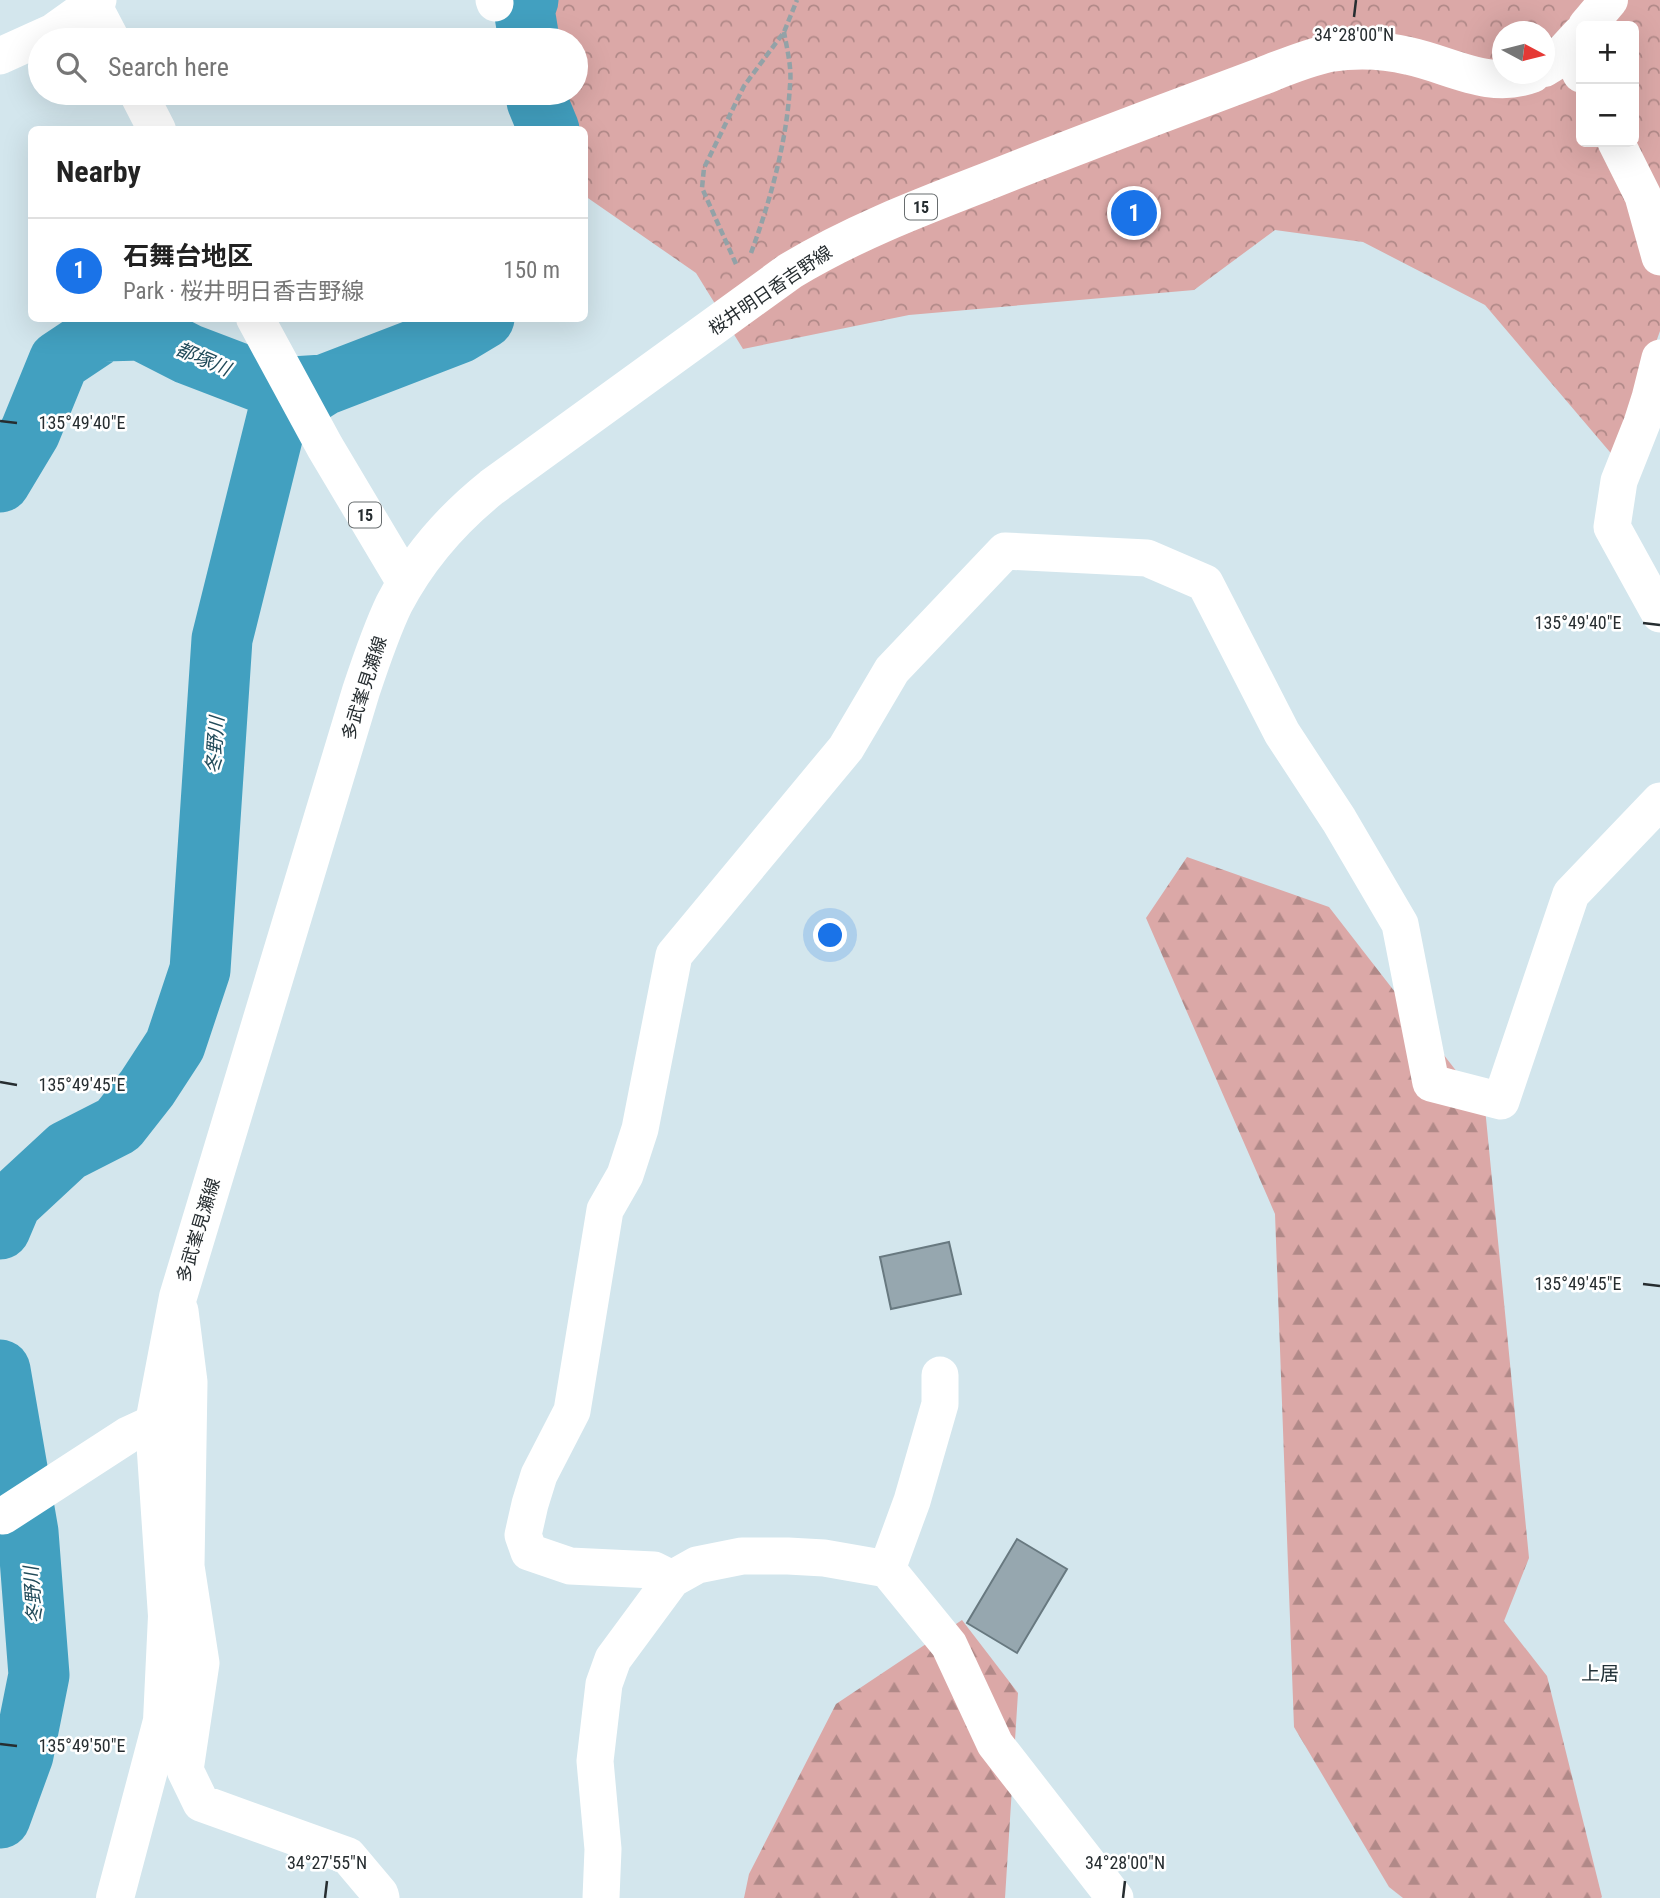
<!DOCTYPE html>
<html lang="en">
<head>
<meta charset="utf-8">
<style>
  :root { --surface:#fff; --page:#f6f6f6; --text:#222; --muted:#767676; --line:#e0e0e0; --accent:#1a73e8 }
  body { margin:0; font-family:"Roboto Condensed","Noto Sans JP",sans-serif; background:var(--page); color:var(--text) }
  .controls { position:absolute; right:21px; top:21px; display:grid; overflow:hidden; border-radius:10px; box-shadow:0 7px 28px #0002 }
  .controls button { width:63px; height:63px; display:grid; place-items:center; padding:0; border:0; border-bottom:2px solid var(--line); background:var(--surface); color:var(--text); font:35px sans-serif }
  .compass { position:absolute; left:1492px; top:21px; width:63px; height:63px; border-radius:50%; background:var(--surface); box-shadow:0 7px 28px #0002; rotate:97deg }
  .you { position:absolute; left:831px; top:936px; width:24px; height:24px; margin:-18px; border:5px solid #fff; border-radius:50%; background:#1a73e8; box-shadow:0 0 0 10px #1a73e833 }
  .badge { display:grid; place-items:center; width:46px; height:46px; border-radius:50%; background:var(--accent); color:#fff; font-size:23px; font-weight:700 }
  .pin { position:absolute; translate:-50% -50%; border:4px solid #fff; box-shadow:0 2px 7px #0006 }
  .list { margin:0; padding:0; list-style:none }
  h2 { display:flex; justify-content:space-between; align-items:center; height:91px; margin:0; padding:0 28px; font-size:30px }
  h2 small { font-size:23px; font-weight:400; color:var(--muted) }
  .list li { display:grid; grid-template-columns:46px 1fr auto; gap:21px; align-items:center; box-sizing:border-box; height:105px; padding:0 28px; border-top:2px solid var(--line) }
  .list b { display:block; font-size:26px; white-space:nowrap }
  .list p { margin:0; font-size:23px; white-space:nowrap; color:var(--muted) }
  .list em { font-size:23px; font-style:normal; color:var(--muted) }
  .icon { flex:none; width:38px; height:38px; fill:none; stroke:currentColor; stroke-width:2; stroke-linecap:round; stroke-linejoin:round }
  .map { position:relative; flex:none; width:1660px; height:1898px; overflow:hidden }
  .search { position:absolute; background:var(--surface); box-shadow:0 7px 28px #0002; left:28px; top:28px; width:560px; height:77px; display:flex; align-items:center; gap:18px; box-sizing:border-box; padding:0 24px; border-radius:38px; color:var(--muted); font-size:26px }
  .panel { position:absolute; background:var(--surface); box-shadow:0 7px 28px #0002; left:28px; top:126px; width:560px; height:196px; border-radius:10px }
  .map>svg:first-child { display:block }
</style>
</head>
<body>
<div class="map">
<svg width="1660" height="1898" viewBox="0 0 1660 1898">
  <defs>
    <pattern id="forest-firs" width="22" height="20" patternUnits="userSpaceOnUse" patternTransform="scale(1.75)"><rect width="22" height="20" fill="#dba8a7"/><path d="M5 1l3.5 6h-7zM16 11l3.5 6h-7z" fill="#b18988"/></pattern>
    <pattern id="park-crowns" width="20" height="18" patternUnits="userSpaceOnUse" patternTransform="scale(1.75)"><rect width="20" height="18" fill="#dba8a7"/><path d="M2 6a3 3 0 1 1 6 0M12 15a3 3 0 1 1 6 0" fill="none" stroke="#b18988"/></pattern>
  </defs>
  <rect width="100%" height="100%" fill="#d3e6ed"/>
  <!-- forest -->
  <path fill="url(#forest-firs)" d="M 1187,857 L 1329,907 L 1485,1108 L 1529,1558 L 1504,1621 L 1547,1676 L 1602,1897 L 1601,1898 L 1403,1898 L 1389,1887 L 1294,1727 L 1275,1214 L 1146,918 Z
    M 962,1620 L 1018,1693 L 1005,1898 L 744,1898 L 749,1874 L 836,1704 Z"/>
  <!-- park -->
  <path fill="url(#park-crowns)" fill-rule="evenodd" d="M 546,0 L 1660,0 L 1660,331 L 1615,458 L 1485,305 L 1363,242 L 1275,230 L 1194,290 L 909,315 L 743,349 L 696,273 L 585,196 L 584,130 L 576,129 L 563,93 L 576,93 L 576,40 L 544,40 L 541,32 ZM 1581,26 L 1634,26 L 1634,142 L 1581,142 ZM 1502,32 L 1544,32 L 1544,74 L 1502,74 Z"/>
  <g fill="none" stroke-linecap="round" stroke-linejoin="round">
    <!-- river -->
    <path stroke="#42a0c0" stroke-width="61" d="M 528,0 L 524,9 L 529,40
      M 536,93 L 537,101 L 549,130
      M 0,482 L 30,432 L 59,361 L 104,331 L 141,330 L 188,354 L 277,388 L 324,385
      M 0,1229 L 11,1203 L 67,1151 L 118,1125 L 147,1088 L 175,1045 L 200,970 L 222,639 L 278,414 L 324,385 L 459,333 L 484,318
      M 0,1370 L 28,1532 L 39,1675 L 23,1755 L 0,1818"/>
  </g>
  <!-- building -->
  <path fill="#96a7af" stroke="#687980" stroke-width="2" d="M 949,1242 L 961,1294 L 891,1309 L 880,1257 Z
    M 1017,1539 L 1067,1569 L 1017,1653 L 967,1623 Z"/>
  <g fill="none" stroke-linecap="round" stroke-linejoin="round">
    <!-- path -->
    <path stroke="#93a2a7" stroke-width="4.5" stroke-dasharray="7 3.5" stroke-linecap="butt" d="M 751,253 C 770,202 787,141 790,85 C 792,68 787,49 784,32
      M 736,264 L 702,188 L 704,168 L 744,86 L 784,32 L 797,0"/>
    <!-- minor -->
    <path stroke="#fff" stroke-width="37" d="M 494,0 L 495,3
      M 1569,49 L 1581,74
      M 0,56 L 53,32 L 98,0
      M 1616,142 L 1643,196 L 1660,257
      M 1660,358 L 1650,398 L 1642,423 L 1619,481 L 1612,527 L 1660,614
      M 180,1311 L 189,1382 L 186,1566 L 201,1663 L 185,1770 L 201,1803 L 348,1856 L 380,1894 L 381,1898
      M 0,1515 L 3,1516 L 128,1435 L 154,1423
      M 887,1569 L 912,1501 L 940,1404 L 940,1375
      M 672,1579 L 654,1570 L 570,1566 L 529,1552 L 523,1535 L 530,1504 L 539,1475 L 572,1411 L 605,1210 L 625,1175 L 640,1129 L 674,955 L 846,748 L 892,670 L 1005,551 L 1147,558 L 1205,583 L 1282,733 L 1339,820 L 1400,924 L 1431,1083 L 1501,1101 L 1571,894 L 1660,801
      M 601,1898 L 603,1849 L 595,1761 L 604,1684 L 613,1659 L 672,1579 L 697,1565 L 742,1556 L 788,1556 L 824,1558 L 887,1569 L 949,1645 L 995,1744 L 1115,1898"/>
    <!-- major -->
    <path stroke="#fff" stroke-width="38" d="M 90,0 L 111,40
      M 1587,26 L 1609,0
      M 1544,68 L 1557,60 L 1581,34
      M 138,93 L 157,130
      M 255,318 L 325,447 L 406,583
      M 115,1898 L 162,1721 L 167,1616 L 154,1423 L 178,1297 L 361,691 C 371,661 381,631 394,604 C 418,558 452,519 492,487 L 790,271 C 851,234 916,209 983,183 C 1040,160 1098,138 1156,116 C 1190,103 1225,90 1260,77 C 1283,68 1306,58 1330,53 C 1356,49 1384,50 1409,56 C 1451,65 1489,90 1532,74"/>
  </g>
  <!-- ticks -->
  <path fill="none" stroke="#262d30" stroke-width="2.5" d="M 1354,17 L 1356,0M 0,421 L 17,423M 1643,623 L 1660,625M 0,1082 L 17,1085M 1643,1284 L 1660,1286M 0,1744 L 17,1746M 325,1898 L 327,1881M 1123,1898 L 1125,1881"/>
  <g text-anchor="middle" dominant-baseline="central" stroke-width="5" stroke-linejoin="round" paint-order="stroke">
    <!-- shield labels -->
    <g fill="#fff" stroke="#676c6e" stroke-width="2">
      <rect x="905" y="194.5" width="32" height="25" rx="5"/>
      <rect x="349" y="502.5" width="32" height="25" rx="5"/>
    </g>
    <g font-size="16" font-weight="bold" fill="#262d30">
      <text x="921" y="207">15</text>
      <text x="365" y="515">15</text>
    </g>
    <!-- street labels -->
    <g font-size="18" fill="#262d30" stroke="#fff">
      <text transform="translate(770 290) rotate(-34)">桜井明日香吉野線</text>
      <text transform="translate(364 688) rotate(-72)">多武峯見瀬線</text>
      <text transform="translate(198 1230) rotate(-73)">多武峯見瀬線</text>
    </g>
    <!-- water labels -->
    <g font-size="19" font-style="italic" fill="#224b5a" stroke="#fff">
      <text transform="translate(203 359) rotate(23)">都塚川</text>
      <text transform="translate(215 745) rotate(-86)">冬野川</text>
      <text transform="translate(33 1595) rotate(-94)">冬野川</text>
    </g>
    <!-- neighbourhood labels -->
    <g font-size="19" fill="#213036" stroke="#fff">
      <text x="1600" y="1673">上居</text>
    </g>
  </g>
  <g font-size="18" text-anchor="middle" fill="#262d30" stroke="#fff" stroke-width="5" stroke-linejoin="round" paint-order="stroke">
    <text x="1354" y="41">34°28'00"N</text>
    <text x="82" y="429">135°49'40"E</text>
    <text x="1578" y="629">135°49'40"E</text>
    <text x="82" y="1091">135°49'45"E</text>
    <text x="1578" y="1290">135°49'45"E</text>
    <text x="82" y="1752">135°49'50"E</text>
    <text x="327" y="1869">34°27'55"N</text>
    <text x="1125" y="1869">34°28'00"N</text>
  </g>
</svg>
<div class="controls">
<button>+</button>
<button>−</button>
</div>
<svg class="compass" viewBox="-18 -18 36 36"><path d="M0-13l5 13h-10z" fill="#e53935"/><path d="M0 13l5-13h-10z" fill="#767676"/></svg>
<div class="you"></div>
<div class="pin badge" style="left:1134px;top:213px">1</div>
<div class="search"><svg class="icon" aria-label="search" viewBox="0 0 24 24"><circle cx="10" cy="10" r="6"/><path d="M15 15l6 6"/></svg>Search here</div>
<section class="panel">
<h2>Nearby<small></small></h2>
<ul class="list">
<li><span class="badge">1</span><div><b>石舞台地区</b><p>Park · 桜井明日香吉野線</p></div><em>150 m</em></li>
</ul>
</section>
</div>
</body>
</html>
